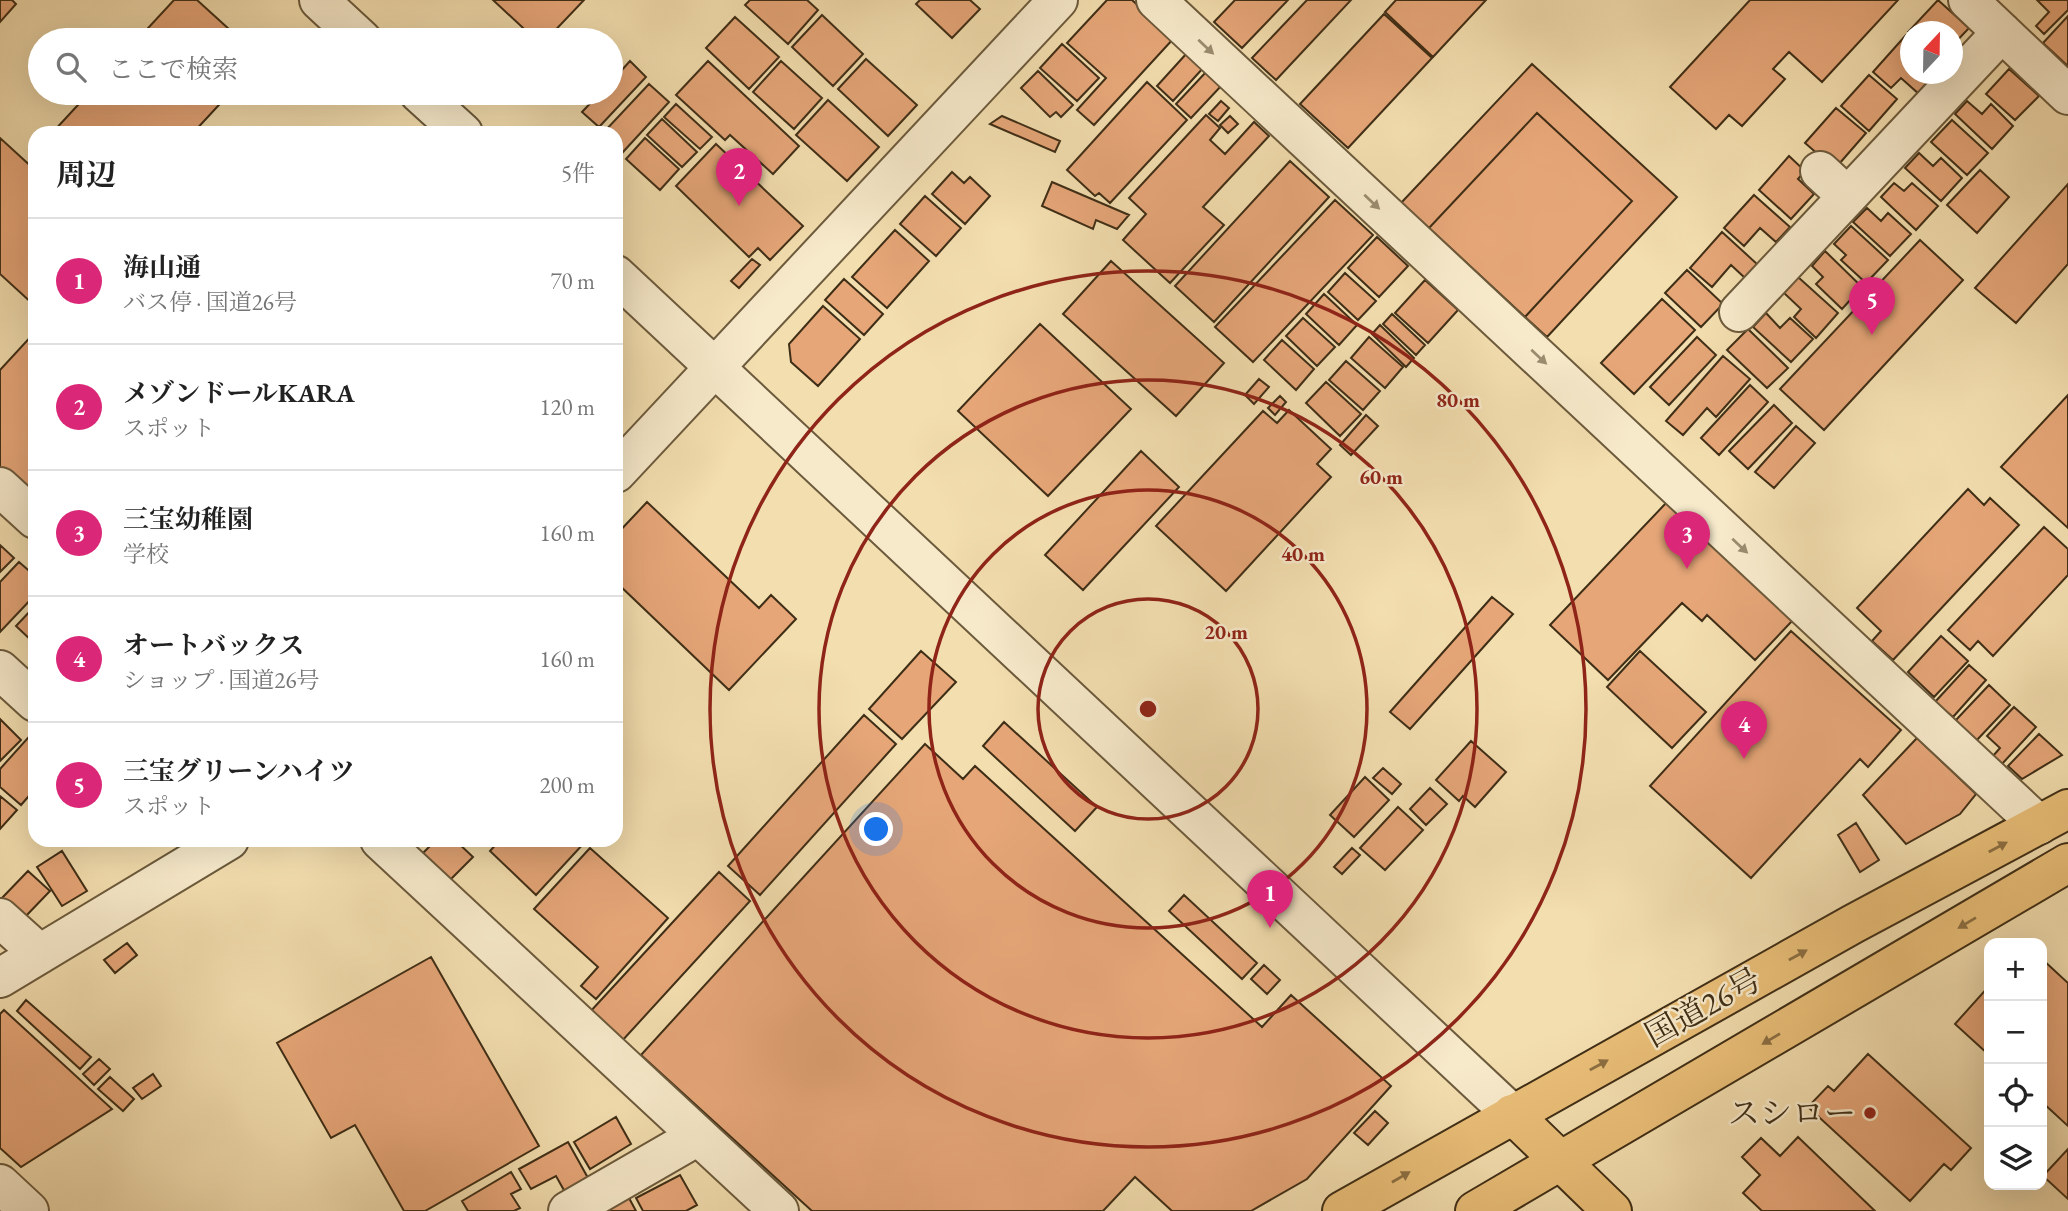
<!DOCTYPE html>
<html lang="ja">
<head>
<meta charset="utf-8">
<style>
  :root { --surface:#fff; --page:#f2f2f2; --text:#222; --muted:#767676; --line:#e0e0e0; --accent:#db2777 }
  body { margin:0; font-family:"EB Garamond","Noto Serif JP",serif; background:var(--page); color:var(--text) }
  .controls { position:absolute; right:21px; bottom:21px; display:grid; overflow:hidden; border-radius:14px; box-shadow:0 7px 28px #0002 }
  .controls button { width:63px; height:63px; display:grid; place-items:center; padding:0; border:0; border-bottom:2px solid var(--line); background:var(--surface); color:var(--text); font:35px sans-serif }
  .compass { position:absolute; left:1900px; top:21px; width:63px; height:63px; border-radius:50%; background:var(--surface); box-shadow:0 7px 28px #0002; rotate:22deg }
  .you { position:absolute; left:877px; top:830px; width:24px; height:24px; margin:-18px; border:5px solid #fff; border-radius:50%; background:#1a73e8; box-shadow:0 0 0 10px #1a73e833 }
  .badge { display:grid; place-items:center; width:46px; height:46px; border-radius:50%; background:var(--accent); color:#fff; font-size:23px; font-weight:700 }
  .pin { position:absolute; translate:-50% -58px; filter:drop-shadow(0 2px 4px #0008) }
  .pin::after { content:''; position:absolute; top:37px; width:24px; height:21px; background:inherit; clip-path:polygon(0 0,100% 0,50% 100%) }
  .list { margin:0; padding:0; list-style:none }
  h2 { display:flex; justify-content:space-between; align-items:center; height:91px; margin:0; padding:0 28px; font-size:30px }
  h2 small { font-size:23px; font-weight:400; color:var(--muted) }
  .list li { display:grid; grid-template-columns:46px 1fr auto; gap:21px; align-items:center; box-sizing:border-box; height:126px; padding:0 28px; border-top:2px solid var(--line) }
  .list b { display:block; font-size:26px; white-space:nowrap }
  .list p { margin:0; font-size:23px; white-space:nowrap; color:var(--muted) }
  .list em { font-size:23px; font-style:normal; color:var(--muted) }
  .icon { flex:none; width:38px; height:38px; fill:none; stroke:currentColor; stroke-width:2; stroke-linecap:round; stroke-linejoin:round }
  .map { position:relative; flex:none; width:2068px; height:1211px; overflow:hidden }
  .search { position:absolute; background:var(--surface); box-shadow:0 7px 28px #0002; left:28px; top:28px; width:595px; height:77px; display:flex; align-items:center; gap:18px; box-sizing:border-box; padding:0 24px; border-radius:38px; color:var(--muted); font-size:26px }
  .panel { position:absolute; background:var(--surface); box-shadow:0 7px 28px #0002; left:28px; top:126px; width:595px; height:721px; border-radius:21px }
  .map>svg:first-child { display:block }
</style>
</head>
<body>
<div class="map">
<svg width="2068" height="1211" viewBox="0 0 2068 1211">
  <rect width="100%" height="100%" fill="#f3deaf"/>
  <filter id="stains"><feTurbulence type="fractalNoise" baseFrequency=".00286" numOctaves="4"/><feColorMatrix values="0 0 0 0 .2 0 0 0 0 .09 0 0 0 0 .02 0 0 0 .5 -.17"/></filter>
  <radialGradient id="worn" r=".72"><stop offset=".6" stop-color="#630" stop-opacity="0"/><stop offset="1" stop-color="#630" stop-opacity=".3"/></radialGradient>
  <!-- building -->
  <path fill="#e6a678" stroke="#3f2e16" stroke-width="2" d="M 0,0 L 12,0 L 16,4 L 0,22 Z
    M 174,0 L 197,0 L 241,40 L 137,40 Z
    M 493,0 L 584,0 L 546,40 L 536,40 Z
    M 750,0 L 807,0 L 818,10 L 788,44 L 745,5 Z
    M 920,0 L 970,0 L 980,9 L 952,38 L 916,4 Z
    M 1107,0 L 1132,0 L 1174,38 L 1094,125 L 1077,110 L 1106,78 L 1067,43 Z
    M 1235,0 L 1288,0 L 1242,48 L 1214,22 Z
    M 1307,0 L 1351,0 L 1276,80 L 1252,58 Z
    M 1396,0 L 1486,0 L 1433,57 L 1385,12 Z
    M 1750,0 L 1898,0 L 1822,82 L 1789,52 L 1773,69 L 1785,79 L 1742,126 L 1729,115 L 1716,129 L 1670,87 Z
    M 1938,0 L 1969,28 L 1952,46 L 1952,32 L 1909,31 Z
    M 2037,0 L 2068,0 L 2068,10 L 2044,34 L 2036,26 L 2049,12 Z
    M 1384,14 L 1432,58 L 1348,148 L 1300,104 Z
    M 822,15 L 863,54 L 833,86 L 792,47 Z
    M 2068,16 L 2068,66 L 2043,43 Z
    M 735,17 L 779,57 L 749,89 L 706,48 Z
    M 1906,35 L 1910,39 L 1910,74 L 1938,74 L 1919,94 L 1901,78 L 1891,88 L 1873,72 Z
    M 1062,44 L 1099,78 L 1077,101 L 1040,68 Z
    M 1187,53 L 1204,67 L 1173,101 L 1157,86 Z
    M 866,59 L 917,105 L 888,136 L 838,89 Z
    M 630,61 L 646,77 L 599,127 L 582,112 L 600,93 L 611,93 L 611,82 Z
    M 708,61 L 799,146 L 773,174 L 730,135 L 725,140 L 676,95 Z
    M 781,61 L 822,98 L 794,129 L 753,92 Z
    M 1532,64 L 1677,197 L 1547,337 L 1525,317 L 1632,201 L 1537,113 L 1429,228 L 1401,203 Z
    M 2009,69 L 2039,96 L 2015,120 L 1986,94 Z
    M 1038,71 L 1073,105 L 1061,117 L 1056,112 L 1050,117 L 1021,88 Z
    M 1207,71 L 1222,85 L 1191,118 L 1176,104 Z
    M 1869,75 L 1897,99 L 1869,131 L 1841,106 Z
    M 1147,82 L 1187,120 L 1110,203 L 1099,193 L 1095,196 L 1067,170 Z
    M 649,84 L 669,102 L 623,152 L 616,146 L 616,133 L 603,133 Z
    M 89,93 L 230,93 L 193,133 L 52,133 Z
    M 828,100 L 879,147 L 847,181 L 796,135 Z
    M 1221,101 L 1229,108 L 1218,121 L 1209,114 Z
    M 1967,101 L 1982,114 L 1991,104 L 2013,126 L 1992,149 L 1955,114 Z
    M 676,104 L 712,137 L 700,149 L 664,117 Z
    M 1836,108 L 1866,133 L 1839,164 L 1825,152 L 1820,156 L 1805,143 Z
    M 1537,113 L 1632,201 L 1525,317 L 1429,228 Z
    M 1206,115 L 1220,128 L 1210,140 L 1225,154 L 1254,122 L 1269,136 L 1203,207 L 1224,225 L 1170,283 L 1123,240 L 1146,214 L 1129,198 Z
    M 1002,116 L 1060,141 L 1055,152 L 990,124 Z
    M 1230,116 L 1238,124 L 1228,133 L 1220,125 Z
    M 662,119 L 697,152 L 682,167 L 647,135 Z
    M 1952,120 L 1988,153 L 1967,175 L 1931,142 Z
    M 0,138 L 35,170 L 35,306 L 0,274 Z
    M 645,138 L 679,169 L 660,190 L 626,159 Z
    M 716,144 L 803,226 L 770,260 L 758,248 L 749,257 L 676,186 Z
    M 1919,153 L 1933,166 L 1941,158 L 1962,178 L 1941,201 L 1905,168 Z
    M 1789,156 L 1805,171 L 1798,179 L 1814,194 L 1791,219 L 1759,190 Z
    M 1290,161 L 1329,197 L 1214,322 L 1175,286 Z
    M 1980,170 L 2009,197 L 1977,233 L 1947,205 Z
    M 952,172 L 964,183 L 970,177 L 990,196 L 965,224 L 932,194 Z
    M 1052,182 L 1129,215 L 1117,229 L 1096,220 L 1093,229 L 1042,206 Z
    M 1894,183 L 1904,191 L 1912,183 L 1938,206 L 1916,230 L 1881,197 Z
    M 2068,184 L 2068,264 L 2016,323 L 1975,288 Z
    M 1754,195 L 1790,227 L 1776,242 L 1760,228 L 1744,246 L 1724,228 Z
    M 925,196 L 961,228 L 936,256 L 900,224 Z
    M 1335,200 L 1373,235 L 1253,362 L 1215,327 Z
    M 1867,208 L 1881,221 L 1888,213 L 1911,234 L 1890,256 L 1853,222 Z
    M 1851,226 L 1888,260 L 1866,283 L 1841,260 L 1846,255 L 1834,244 Z
    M 895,230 L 929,261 L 887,308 L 852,277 Z
    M 1722,232 L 1757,264 L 1745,278 L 1731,265 L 1712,287 L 1690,268 Z
    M 1377,237 L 1408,266 L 1379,297 L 1348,268 Z
    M 1920,240 L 1963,280 L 1824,430 L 1780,389 Z
    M 1825,251 L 1862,287 L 1842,309 L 1816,284 L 1823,277 L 1812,266 Z
    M 752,259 L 760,265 L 739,288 L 731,281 Z
    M 1111,261 L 1224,363 L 1176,416 L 1063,314 Z
    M 1687,270 L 1723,304 L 1701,327 L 1665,293 Z
    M 1345,273 L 1376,301 L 1358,320 L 1328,292 Z
    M 1798,277 L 1838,313 L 1816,338 L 1794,317 L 1801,309 L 1784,293 Z
    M 844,279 L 883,314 L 864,335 L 825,300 Z
    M 1425,280 L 1458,310 L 1428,343 L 1395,313 Z
    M 1324,294 L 1357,325 L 1339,345 L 1306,314 Z
    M 1662,299 L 1695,330 L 1634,394 L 1601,363 Z
    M 823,306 L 860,339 L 818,386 L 791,362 L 789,344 Z
    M 1766,313 L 1780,328 L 1790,318 L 1813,339 L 1791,362 L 1753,327 Z
    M 1392,314 L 1425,345 L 1416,355 L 1383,324 Z
    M 1303,318 L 1335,347 L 1317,366 L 1286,336 Z
    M 1040,324 L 1131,409 L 1048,496 L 958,411 Z
    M 1380,325 L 1414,358 L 1406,367 L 1372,334 Z
    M 1748,329 L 1788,368 L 1767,388 L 1727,350 Z
    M 35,332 L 35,500 L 0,468 L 0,370 Z
    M 1369,337 L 1403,367 L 1385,388 L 1351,358 Z
    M 1697,337 L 1716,355 L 1669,405 L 1650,387 Z
    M 1282,340 L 1314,369 L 1296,390 L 1264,360 Z
    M 1723,356 L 1750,379 L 1716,417 L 1707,408 L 1683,435 L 1666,421 Z
    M 1346,361 L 1380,391 L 1363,410 L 1329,380 Z
    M 1259,379 L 1269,387 L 1254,404 L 1245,395 Z
    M 1326,382 L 1361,414 L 1340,436 L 1306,403 Z
    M 1750,385 L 1768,402 L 1719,455 L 1701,438 Z
    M 2068,395 L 2068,528 L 2001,467 Z
    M 1280,396 L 1286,402 L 1275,415 L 1268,408 Z
    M 1774,405 L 1792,423 L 1748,469 L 1729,451 Z
    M 1289,410 L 1331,449 L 1317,464 L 1331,477 L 1226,591 L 1156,526 L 1263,411 L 1277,423 Z
    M 1366,415 L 1378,426 L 1351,455 L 1340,445 Z
    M 1796,426 L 1815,443 L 1774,488 L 1755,472 Z
    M 1141,451 L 1179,487 L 1083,590 L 1045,555 Z
    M 1968,489 L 1984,505 L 1990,498 L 2019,525 L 1893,660 L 1872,641 L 1881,631 L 1857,608 Z
    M 647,502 L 759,608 L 771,595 L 796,619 L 729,690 L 616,582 L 616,535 Z
    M 1667,502 L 1793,620 L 1755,660 L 1707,615 L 1702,621 L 1682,603 L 1608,680 L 1550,625 Z
    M 2044,527 L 2068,549 L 2068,575 L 1993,656 L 1978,641 L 1970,650 L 1948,630 Z
    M 0,545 L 14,558 L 0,572 Z
    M 19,562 L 35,576 L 35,595 L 0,632 L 0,582 Z
    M 1492,597 L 1513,614 L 1410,729 L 1390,712 Z
    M 33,608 L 35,610 L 35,644 L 16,626 Z
    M 1791,631 L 1901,730 L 1868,767 L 1860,759 L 1751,878 L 1650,786 Z
    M 1941,636 L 1968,661 L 1934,697 L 1908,672 Z
    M 921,651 L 956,682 L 902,739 L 869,709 Z
    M 1640,651 L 1706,712 L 1672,748 L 1607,687 Z
    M 1969,665 L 1986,680 L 1953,717 L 1935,702 Z
    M 1989,685 L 2010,705 L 1976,741 L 1955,721 Z
    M 2014,707 L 2036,727 L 2002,764 L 1993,756 L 2000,748 L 1987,736 Z
    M 864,715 L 896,744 L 760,895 L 728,866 Z
    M 0,719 L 21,740 L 0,761 Z
    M 1004,722 L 1097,807 L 1075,831 L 983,746 Z
    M 35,730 L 35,789 L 21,805 L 0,787 L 0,769 Z
    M 2039,734 L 2062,755 L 2022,779 L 2008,766 Z
    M 1917,738 L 1976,794 L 1960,814 L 1906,844 L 1863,795 Z
    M 1471,741 L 1506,772 L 1475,807 L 1463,796 L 1459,801 L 1436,780 Z
    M 925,744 L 963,779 L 975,766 L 1262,1027 L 1291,995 L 1391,1086 L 1307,1179 L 1251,1211 L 1172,1211 L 1135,1177 L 1103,1211 L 812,1211 L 641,1055 Z
    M 1383,768 L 1401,784 L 1392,794 L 1373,778 Z
    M 1365,777 L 1389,800 L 1354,837 L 1330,815 Z
    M 1430,788 L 1447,804 L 1426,825 L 1410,809 Z
    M 0,796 L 17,810 L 0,829 Z
    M 1398,807 L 1423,830 L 1385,870 L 1360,848 Z
    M 1856,823 L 1879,860 L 1860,872 L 1838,835 Z
    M 436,840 L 455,840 L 473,857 L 447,883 L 420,856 Z
    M 500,840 L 583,840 L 585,842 L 536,895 L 490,851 Z
    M 590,848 L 668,918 L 596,999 L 581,986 L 598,967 L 534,909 Z
    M 1352,848 L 1360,855 L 1342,874 L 1334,867 Z
    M 62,851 L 87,891 L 62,906 L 37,867 Z
    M 28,871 L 50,891 L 23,919 L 1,899 Z
    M 719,872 L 750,901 L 621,1042 L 589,1013 Z
    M 1184,895 L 1257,963 L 1242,979 L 1169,911 Z
    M 127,943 L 137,955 L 115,973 L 104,960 Z
    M 431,957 L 539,1146 L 425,1211 L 404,1211 L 355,1125 L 331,1138 L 277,1043 Z
    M 2042,959 L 2068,983 L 2068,1126 L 2042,1102 Z
    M 1264,965 L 1280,980 L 1267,994 L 1251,979 Z
    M 1989,986 L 1989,1055 L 1955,1024 Z
    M 26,1000 L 91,1057 L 80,1069 L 17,1011 Z
    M 4,1010 L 112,1109 L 21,1167 L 0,1148 L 0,1014 Z
    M 1868,1054 L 1971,1148 L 1951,1170 L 1944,1164 L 1910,1201 L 1808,1107 L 1828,1086 L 1834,1091 Z
    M 99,1059 L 110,1069 L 94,1085 L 83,1074 Z
    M 153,1074 L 161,1086 L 142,1099 L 133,1088 Z
    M 110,1077 L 134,1099 L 123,1111 L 98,1089 Z
    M 1375,1111 L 1388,1123 L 1368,1145 L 1354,1133 Z
    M 616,1117 L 631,1144 L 590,1169 L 574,1142 Z
    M 1798,1137 L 1875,1211 L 1762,1211 L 1743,1193 L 1760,1175 L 1742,1157 L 1761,1138 L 1780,1156 Z
    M 568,1142 L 588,1178 L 565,1192 L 556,1176 L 531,1189 L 519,1169 Z
    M 2068,1149 L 2068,1199 L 2043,1176 Z
    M 511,1172 L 521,1189 L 511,1194 L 520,1208 L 514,1211 L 468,1211 L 462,1201 Z
    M 680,1175 L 697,1205 L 686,1211 L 643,1211 L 636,1198 Z
    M 629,1198 L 636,1211 L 606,1211 Z"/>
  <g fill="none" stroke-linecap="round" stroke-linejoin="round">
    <!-- minor casing -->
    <g stroke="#6c5a3c" stroke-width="42">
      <path id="minor" d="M 319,0 L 362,40
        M 1156,0 L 2039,825
        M 1968,0 L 2068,95
        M 419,93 L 463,133
        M 1820,171 L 1847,196
        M 616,275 L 1512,1114
        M 1739,312 L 2002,32
        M 616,473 L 1058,0
        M 0,487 L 35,519
        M 0,670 L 35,702
        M 380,840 L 779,1211
        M 0,918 L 40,954
        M 0,978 L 229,840
        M 0,1184 L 29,1211
        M 568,1211 L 698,1136"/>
    </g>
    <!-- major casing -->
    <g stroke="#3f2e16" stroke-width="42">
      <path id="major" d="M 1512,1114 L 1612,1211"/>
    </g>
    <!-- highway casing -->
    <g stroke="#3f2e16" stroke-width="42">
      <path id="highway" d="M 1342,1211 L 1853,924 L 2068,809
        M 1475,1211 L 2068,863"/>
    </g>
    <!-- minor -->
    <use href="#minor" stroke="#f7eacb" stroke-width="38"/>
    <!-- major -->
    <use href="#major" stroke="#eabf78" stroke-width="38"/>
    <!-- highway -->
    <use href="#highway" stroke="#eabf78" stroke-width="38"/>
  </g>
  <!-- one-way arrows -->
  <defs><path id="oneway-solid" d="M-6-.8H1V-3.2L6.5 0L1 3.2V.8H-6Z" transform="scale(1.75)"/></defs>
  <g fill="#9b8c70">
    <use href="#oneway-solid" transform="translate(1206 47) rotate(43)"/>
    <use href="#oneway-solid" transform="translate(1372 202) rotate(43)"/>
    <use href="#oneway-solid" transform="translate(1539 357) rotate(43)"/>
    <use href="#oneway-solid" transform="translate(1740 546) rotate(43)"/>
  </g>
  <g fill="#8c6f42">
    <use href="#oneway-solid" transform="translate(1998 847) rotate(-28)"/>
    <use href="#oneway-solid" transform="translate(1967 923) rotate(149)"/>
    <use href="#oneway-solid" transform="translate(1798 955) rotate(-29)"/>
    <use href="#oneway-solid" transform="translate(1771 1039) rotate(149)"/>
    <use href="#oneway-solid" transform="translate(1599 1065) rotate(-29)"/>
    <use href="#oneway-solid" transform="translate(1401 1177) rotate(-30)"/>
  </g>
  <!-- distance rings -->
  <g fill="none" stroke="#8f2418" stroke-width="3.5">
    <circle cx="1148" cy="709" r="110"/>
    <circle cx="1148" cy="709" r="219"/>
    <circle cx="1148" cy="709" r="329"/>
    <circle cx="1148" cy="709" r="438"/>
  </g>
  <!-- markers -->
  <circle fill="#8f2418" stroke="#f7eacb" stroke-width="2.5" cx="1870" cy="1113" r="7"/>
  <g text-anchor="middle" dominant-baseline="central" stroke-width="5" stroke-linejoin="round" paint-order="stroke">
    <!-- street labels -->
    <g font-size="32" fill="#3f2e16" stroke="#f7eacb">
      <text transform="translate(1703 1007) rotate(-29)">国道26号</text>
    </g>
    <!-- poi labels -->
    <g font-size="32" fill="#3f2e16" stroke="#f7eacb" text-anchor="end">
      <text x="1856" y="1113">スシロー</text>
    </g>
  </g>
  <circle cx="1148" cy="709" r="10" fill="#8f2418" stroke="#f7eacb" stroke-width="3.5"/>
  <g font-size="21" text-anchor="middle" font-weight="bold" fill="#8f2418" stroke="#f7eacb" stroke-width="5" stroke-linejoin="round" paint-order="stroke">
    <text x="1458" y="407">80 m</text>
    <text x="1381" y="484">60 m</text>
    <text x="1303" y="561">40 m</text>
    <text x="1226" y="639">20 m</text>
  </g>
  <rect width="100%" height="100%" filter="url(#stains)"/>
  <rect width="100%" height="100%" fill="url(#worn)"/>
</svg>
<div class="controls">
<button>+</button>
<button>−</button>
<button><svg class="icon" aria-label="locate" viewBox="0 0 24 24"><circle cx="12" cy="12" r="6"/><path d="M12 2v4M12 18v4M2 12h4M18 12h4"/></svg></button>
<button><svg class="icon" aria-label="layers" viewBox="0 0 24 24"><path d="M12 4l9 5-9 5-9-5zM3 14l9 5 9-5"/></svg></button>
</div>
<svg class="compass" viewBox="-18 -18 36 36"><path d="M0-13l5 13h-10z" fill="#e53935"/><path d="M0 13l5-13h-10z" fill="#767676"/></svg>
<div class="you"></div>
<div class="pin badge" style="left:1270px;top:928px">1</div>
<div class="pin badge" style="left:739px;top:206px">2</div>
<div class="pin badge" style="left:1687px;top:569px">3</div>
<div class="pin badge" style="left:1744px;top:759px">4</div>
<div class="pin badge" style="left:1872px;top:335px">5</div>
<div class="search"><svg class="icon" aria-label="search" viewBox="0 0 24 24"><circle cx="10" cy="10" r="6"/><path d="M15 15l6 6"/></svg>ここで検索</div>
<section class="panel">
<h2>周辺<small>5件</small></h2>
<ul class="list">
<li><span class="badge">1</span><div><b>海山通</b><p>バス停 · 国道26号</p></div><em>70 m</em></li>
<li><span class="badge">2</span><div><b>メゾンドールKARA</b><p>スポット</p></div><em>120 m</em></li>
<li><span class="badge">3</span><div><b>三宝幼稚園</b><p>学校</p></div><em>160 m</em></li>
<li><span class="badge">4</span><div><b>オートバックス</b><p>ショップ · 国道26号</p></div><em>160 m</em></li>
<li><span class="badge">5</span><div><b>三宝グリーンハイツ</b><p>スポット</p></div><em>200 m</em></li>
</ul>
</section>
</div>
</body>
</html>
